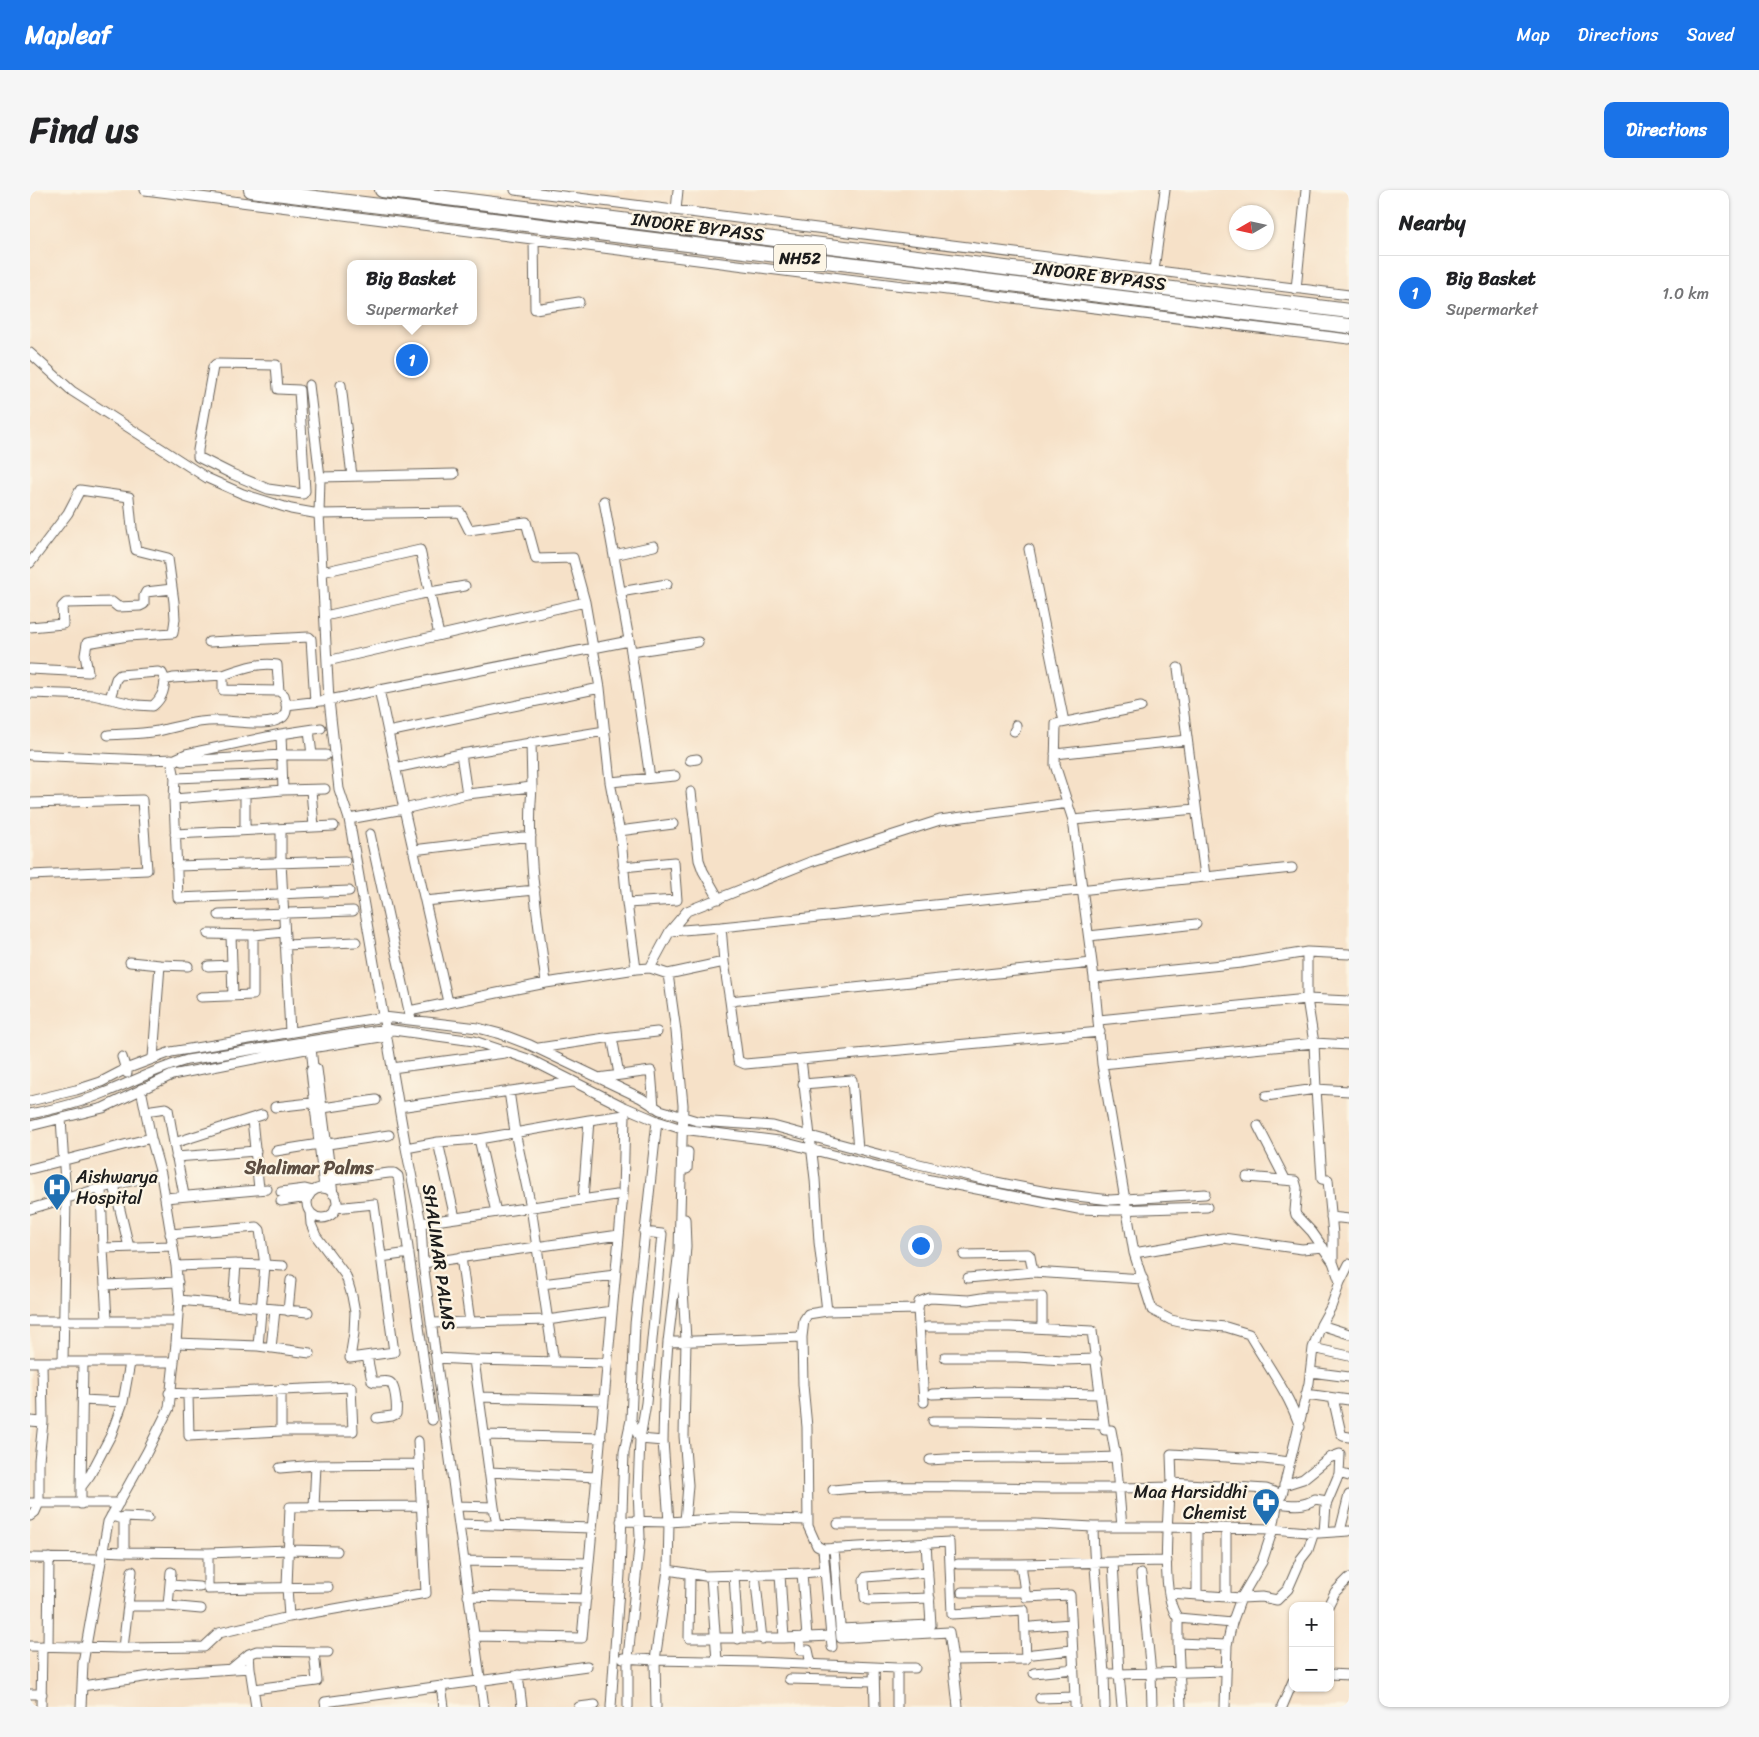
<!DOCTYPE html>
<html lang="en">
<head>
<meta charset="utf-8">
<style>
  :root { --surface:#fff; --page:#f6f6f6; --text:#202124; --muted:#757577; --line:#e0e0e0; --accent:#1a73e8 }
  body { margin:0; font-family:Sriracha,sans-serif; background:var(--page); color:var(--text) }
  .controls { position:absolute; right:15px; bottom:15px; display:grid; overflow:hidden; border-radius:10px; box-shadow:0 1px 4px #0004 }
  .controls button { width:45px; height:45px; display:grid; place-items:center; padding:0; border:0; border-bottom:1px solid var(--line); background:var(--surface); color:var(--text); font:25px sans-serif }
  .compass { position:absolute; left:1199px; top:15px; width:45px; height:45px; border-radius:50%; background:var(--surface); box-shadow:0 1px 4px #0004; rotate:261deg }
  .you { position:absolute; left:890px; top:1055px; width:18px; height:18px; margin:-12px; border:4px solid #fff; border-radius:50%; background:#1a73e8; box-shadow:0 0 0 8px #1a73e833 }
  .badge { display:grid; place-items:center; width:32px; height:32px; border-radius:50%; background:var(--accent); color:#fff; font-size:16px; font-weight:700 }
  .pin { position:absolute; translate:-50% -50%; border:2px solid #fff; box-shadow:0 1px 5px #0006 }
  .popup { position:absolute; left:317px; top:70px; width:130px; height:65px; box-sizing:border-box; display:grid; place-content:center; border-radius:10px; background:var(--surface); filter:drop-shadow(0 1px 4px #0005); font-size:16px; white-space:nowrap; color:var(--muted) }
  .popup b { font-size:19px; color:var(--text) }
  .popup::after { content:''; position:absolute; left:50%; top:100%; margin-left:-10px; border:10px solid transparent; border-top-color:var(--surface) }
  .list { margin:0; padding:0; list-style:none }
  h2 { display:flex; justify-content:space-between; align-items:center; height:65px; margin:0; padding:0 20px; font-size:21px }
  h2 small { font-size:16px; font-weight:400; color:var(--muted) }
  .list li { display:grid; grid-template-columns:32px 1fr auto; gap:15px; align-items:center; box-sizing:border-box; height:75px; padding:0 20px; border-top:1px solid var(--line) }
  .list b { display:block; font-size:19px; white-space:nowrap }
  .list p { margin:0; font-size:16px; white-space:nowrap; color:var(--muted) }
  .list em { font-size:16px; font-style:normal; color:var(--muted) }
  .map { position:relative; flex:none; width:1319px; height:1517px; overflow:hidden; border-radius:10px }
  header { display:flex; align-items:center; gap:30px; box-sizing:border-box; height:70px; padding:0 25px; background:var(--accent); color:#fff }
  header strong { font-size:24px }
  nav { display:flex; gap:28px; margin-inline-start:auto; font-size:18px }
  .intro { display:flex; align-items:center; justify-content:space-between; box-sizing:border-box; height:120px; padding:0 30px }
  h1 { margin:0; font-size:35px }
  .button { padding:12px 22px; border-radius:10px; background:var(--accent); color:#fff; font-size:18px; font-weight:700 }
  main { display:flex; gap:30px; padding:0 30px }
  aside { flex:1; background:var(--surface); border-radius:10px; box-shadow:0 1px 4px #0004 }
  .map>svg:first-child { display:block }
</style>
</head>
<body>
<header>
<strong>Mapleaf</strong>
<nav><a>Map</a><a>Directions</a><a>Saved</a></nav>
</header>
<div class="intro"><h1>Find us</h1><a class="button">Directions</a></div>
<main>
<div class="map">
<svg width="1319" height="1517" viewBox="0 0 1319 1517">
  <rect width="100%" height="100%" fill="#fcf5e5"/>
  <filter id="ink" filterUnits="userSpaceOnUse"><feTurbulence type="fractalNoise" baseFrequency=".02" numOctaves="2"/><feDisplacementMap in="SourceGraphic" scale="10" xChannelSelector="R" yChannelSelector="G"/><feConvolveMatrix kernelMatrix="1 2 1 2 8 2 1 2 1" color-interpolation-filters="sRGB"/></filter>
  <filter id="wash" filterUnits="userSpaceOnUse"><feTurbulence type="fractalNoise" baseFrequency=".0096" numOctaves="4" result="noise"/><feDisplacementMap in="SourceGraphic" scale="20" xChannelSelector="R" yChannelSelector="G"/><feGaussianBlur stdDeviation="1.12" result="paint"/><feColorMatrix in="noise" values="0 0 0 0 0 0 0 0 0 0 0 0 0 0 0 0 0 1.4 0 .05"/><feComposite in="paint" operator="in"/></filter>
  <g filter="url(#wash)">
    <rect width="100%" height="100%" fill="#f6e1c8"/>
  </g>
  <g filter="url(#ink)">
    <g fill="none" stroke-linecap="round" stroke-linejoin="round">
      <!-- minor casing -->
      <g stroke="#686158" stroke-width="11">
        <path id="minor" d="M 115,0 L 873,96 L 909,99 L 1319,149
          M 485,0 L 1319,105
          M 646,20 L 648,0
          M 504,49 L 505,119 L 549,112
          M 1124,80 L 1135,0
          M 1266,99 L 1276,0
          M 0,163 L 42,201 L 177,288 L 213,304 L 261,319 L 289,324 L 430,322 L 439,340 L 496,332 L 506,369 L 543,368 L 555,412 L 570,498 L 580,592 L 591,649 L 597,713 L 606,779 L 516,793 L 379,821 L 381,830
          M 186,174 L 246,175 L 248,199 L 269,200 L 275,301 L 273,304 L 238,299 L 202,284 L 168,267 L 168,260 L 183,177 Z
          M 279,195 L 290,287 L 289,324 L 299,510 L 309,599 L 319,629 L 376,958 L 391,1033 L 393,1073 L 454,1517
          M 311,195 L 322,286
          M 290,287 L 424,284
          M 574,311 L 600,455 L 620,588
          M 999,359 L 1034,532
          M 584,365 L 624,356
          M 0,373 L 38,323 L 50,300 L 99,307 L 102,338 L 106,360 L 138,368 L 144,412 L 145,429 L 143,443 L 98,446 L 57,453 L 55,465 L 58,482 L 0,479
          M 292,382 L 390,360 L 409,445
          M 590,402 L 637,394
          M 295,426 L 400,402 L 435,396
          M 0,437 L 33,434 L 32,417 L 36,413 L 82,412 L 88,417 L 110,416 L 114,414 L 114,406 L 116,402 L 142,399
          M 179,452 L 279,447 L 281,449 L 285,512
          M 601,462 L 668,452
          M 297,471 L 555,412
          M 1148,478 L 1175,686
          M 193,485 C 211,479 228,472 247,475 L 249,501
          M 349,499 L 374,619 L 437,604 L 431,564 L 575,541
          M 0,503 L 63,505 L 107,515 L 123,516 C 132,508 134,501 135,490
          M 256,515 L 299,510 L 599,451
          M 279,540 L 282,565
          M 984,541 L 986,538 L 986,535
          M 358,542 L 570,498
          M 251,544 L 253,600
          M 78,545 C 94,544 112,544 128,541 C 151,536 171,529 196,531 C 211,532 241,537 253,527 C 259,521 256,511 254,505 L 249,501 L 193,500 L 193,485 L 143,488 L 135,490 L 132,483 L 128,482 L 90,485 L 86,489 L 80,508
          M 1025,564 L 1157,550
          M 0,565 L 116,570 L 145,569 L 156,564 L 251,544 L 291,538
          M 141,569 L 145,588
          M 146,569 L 152,571 L 252,565 L 296,565
          M 660,570 L 667,569
          M 365,578 L 431,564
          M 252,584 L 145,588 L 144,609 L 148,708 L 319,701
          M 580,592 L 645,586
          M 502,597 C 496,662 508,728 516,793
          M 281,600 L 284,637
          M 661,602 L 669,670 L 673,681 L 689,709
          M 437,604 L 502,597 L 501,552
          M 144,609 L 253,600 L 295,599
          M 0,613 L 112,610 L 117,680 L 0,685
          M 319,629 L 374,619 L 418,812
          M 1043,630 L 1166,619
          M 251,639 L 251,672 L 260,842
          M 215,640 L 215,604
          M 589,641 L 643,634
          M 145,644 L 304,636
          M 340,644 L 379,821
          M 383,660 L 501,646
          M 146,676 L 315,671
          M 593,677 L 644,672 L 647,710 L 597,713
          M 395,711 L 505,700
          M 189,725 L 323,721
          M 640,741 L 691,737
          M 178,744 L 223,745 L 254,742
          M 201,745 L 202,775
          M 1059,746 L 1166,734
          M 255,755 L 326,752
          M 1277,762 L 1319,764
          M 100,772 L 130,775 L 158,776
          M 178,776 L 202,775 L 203,806
          M 620,778 L 640,741 L 657,721 L 780,672 L 910,630 L 1038,613
          M 606,779 L 620,778 L 638,784 L 694,772
          M 1064,788 L 1211,773 L 1277,762 L 1277,809 L 1284,853 L 1286,899 L 1236,906
          M 171,807 L 223,805 L 223,745
          M 700,811 L 694,772 L 691,737 L 1262,678
          M 1069,830 L 1277,809 L 1319,811
          M 582,847 L 627,842
          M 281,858 L 283,876 L 281,880 L 294,998
          M 509,858 L 582,847 L 589,884
          M 92,867 L 97,883
          M 123,868 L 130,775
          M 771,869 L 715,874 L 708,871 L 700,811 L 1062,773
          M 1072,874 L 1064,788 L 1043,630 L 1025,575 L 1026,534 L 1111,517
          M 283,876 L 287,879 L 303,1004
          M 362,878 L 475,863
          M 568,888 L 621,881 L 624,917
          M 773,894 L 822,890 L 828,959
          M 479,901 L 485,942 L 501,1017 L 524,1172
          M 0,911 L 46,900 L 71,892 L 96,879 L 141,862 L 354,827 L 448,838 L 471,844 L 500,855 L 611,908 L 630,920 L 667,931 L 743,936 L 851,965 L 961,991 L 1022,1003 L 1080,1010 L 1175,1004
          M 245,917 L 289,912
          M 369,917 L 543,892
          M 293,918 L 346,910
          M 122,920 L 136,918 L 138,919 L 144,953
          M 0,924 C 25,919 50,913 74,903 C 102,892 128,878 157,870 L 356,839 L 444,851 L 501,870 L 592,916 L 627,931 L 652,939 L 749,951 L 901,990 L 1048,1019 L 1084,1020 L 1177,1017
          M 31,928 L 36,1009 L 33,1172
          M 222,929 L 229,999
          M 0,936 L 73,918 L 142,885 L 281,858 L 357,846
          M 1228,936 L 1255,989
          M 408,952 L 425,1028
          M 298,954 L 359,945
          M 376,958 L 408,952 L 449,949 L 466,1022
          M 246,961 L 289,954
          M 146,967 L 226,961
          M 0,979 L 121,948
          M 657,979 L 658,962
          M 131,984 L 71,998 L 73,1058 L 142,1056
          M 1217,987 L 1265,991 L 1267,998 L 1265,1021 L 1266,1025 L 1282,1042 L 1303,1072
          M 303,990 L 359,983 L 364,983 L 368,986 L 402,1230
          M 84,995 L 99,1057
          M277 1013a15 15 0 1 1 30 0a15 15 0 1 1-30 0Z
          M 251,1002 L 275,999 L 283,1001
          M 154,1005 L 144,953 L 232,925
          M 135,1008 L 237,999
          M 553,1009 L 559,930
          M 251,1011 L 278,1007
          M 0,1019 L 71,998
          M 280,1022 L 281,1034 L 286,1046 L 316,1086 L 322,1106 L 325,1122 L 324,1143 L 320,1168 L 364,1162 L 344,1014 L 305,1018
          M 1301,1027 L 1319,1029
          M 391,1033 L 593,1004
          M 140,1044 L 227,1037 L 230,1040 L 235,1075 L 253,1076
          M 73,1058 L 75,1095
          M 1104,1063 L 1193,1048 L 1272,1059 L 1293,1057
          M 934,1065 L 998,1064 L 1000,1066 L 1003,1082
          M 351,1067 L 379,1063
          M 431,1067 L 440,1132
          M 393,1073 L 589,1045
          M 938,1088 L 1003,1082 L 1113,1089
          M 1310,1092 L 1303,1072 L 1303,1045 L 1298,990 L 1292,989 L 1286,899 L 1319,901
          M 512,1094 L 585,1085
          M 149,1110 L 278,1122
          M 203,1114 L 206,1074
          M 888,1119 L 894,1212
          M 258,1121 L 261,1090
          M 797,1121 L 789,1052 L 785,989 L 771,869 L 1070,842
          M 77,1130 L 75,1095 L 148,1092
          M 0,1131 L 147,1131
          M 401,1133 L 517,1130 L 582,1121
          M 1291,1135 L 1319,1144
          M 897,1137 L 981,1137 L 1062,1141 L 1074,1234 L 1075,1240 L 1081,1240 L 1086,1267 L 1092,1337
          M 638,1152 L 772,1147
          M 146,1153 L 228,1156 L 235,1075 L 206,1074 L 146,1076
          M 228,1156 L 280,1163
          M 241,1158 L 245,1120
          M 1283,1158 L 1319,1166
          M 337,1166 L 342,1191 C 348,1194 353,1190 359,1192 C 366,1194 367,1218 366,1224 L 362,1226 L 347,1228
          M 915,1167 L 987,1167 L 1033,1170 L 1067,1169
          M 406,1168 L 444,1170 L 464,1317
          M 444,1170 L 577,1173
          M 0,1172 L 143,1172
          M 1281,1182 L 1319,1187
          M 139,1203 L 158,1204 L 321,1197 L 323,1241 L 251,1241
          M 158,1204 L 159,1246 L 251,1241 L 251,1199
          M 902,1204 L 964,1202 L 1070,1204
          M 1276,1204 L 1319,1210
          M 449,1207 L 574,1210
          M 1303,1208 L 1311,1243 L 1313,1246 L 1319,1247
          M 52,1210 L 93,1212
          M 601,1230 L 610,1249 L 633,1251
          M 0,1231 L 13,1232 L 12,1172
          M 903,1231 L 942,1231 L 1074,1234
          M 1270,1237 C 1258,1202 1237,1175 1219,1144 L 1196,1137 L 1159,1134 L 1141,1130 L 1122,1120 L 1104,1063 L 1072,874 L 1284,853 L 1319,855
          M 454,1245 L 571,1248
          M 900,1270 C 962,1266 1024,1270 1086,1267
          M 250,1278 L 286,1275
          M 459,1282 L 567,1287
          M 1309,1283 L 1319,1286
          M 1142,1293 L 1141,1264 L 1234,1269 L 1260,1272
          M 1254,1295 L 1273,1289 L 1299,1268 L 1310,1264 L 1309,1284 L 1296,1315 L 1294,1342
          M 51,1297 L 53,1172
          M 1139,1297 C 1139,1328 1129,1404 1148,1428
          M 803,1300 C 853,1295 902,1297 952,1297 C 1014,1298 1077,1299 1139,1297 L 1142,1293 L 1236,1299 L 1252,1305
          M 0,1313 L 89,1313
          M 1247,1313 C 1261,1315 1274,1317 1285,1309 L 1297,1311
          M 51,1314 L 51,1297 L 60,1285 L 81,1245 L 93,1212 L 100,1173
          M 426,1316 L 464,1317 L 467,1335
          M 284,1317 L 286,1275 L 389,1274
          M 0,1326 L 5,1322 L 9,1313 L 9,1270 L 13,1232
          M 93,1327 L 118,1328
          M 591,1331 L 639,1332 L 699,1328 L 778,1330
          M 655,1331 L 658,1295 L 654,1246 L 656,1150 L 653,1099 L 656,1056 L 655,1029
          M 429,1334 L 562,1338
          M 808,1334 L 1006,1334 L 1063,1337 L 1138,1337 L 1243,1339 L 1289,1343 L 1319,1341
          M 1167,1337 L 1167,1405
          M 1310,1341 L 1319,1305
          M 804,1358 L 811,1448 L 919,1442 L 923,1470 L 996,1469 L 994,1420 L 922,1424 L 919,1352 L 793,1359 L 787,1356 L 778,1336 L 777,1237 L 773,1195 L 772,1147 L 774,1130 L 778,1124 L 797,1121 L 888,1119 L 889,1112 L 900,1108 L 939,1110 L 958,1107 L 1012,1107 L 1012,1138
          M 793,1359 L 795,1381
          M 72,1361 L 94,1362 L 94,1329 L 81,1326
          M 94,1362 L 178,1363 L 178,1399 L 298,1397
          M 178,1363 L 259,1360 L 307,1361
          M 0,1368 L 71,1369
          M 434,1371 L 559,1373
          M 1083,1372 L 1137,1371
          M 928,1374 L 991,1374 L 995,1402
          M 991,1374 L 1083,1372 L 1089,1484 L 1074,1484 C 1071,1435 1064,1387 1063,1337
          M 638,1380 L 675,1386 L 772,1383 L 777,1447
          M 898,1382 L 836,1387 L 834,1390 L 835,1408 L 838,1410 L 900,1408
          M 772,1383 L 795,1381 L 802,1457
          M 660,1384 L 659,1448 L 754,1448 L 750,1384
          M 725,1384 L 732,1449
          M 1111,1384 L 1121,1483 L 1122,1517
          M 704,1385 L 708,1449
          M 681,1386 L 687,1471
          M 141,1395 L 169,1397
          M 932,1402 L 995,1402 L 996,1407 L 1040,1405 L 1045,1507
          M 1139,1403 L 1211,1408 L 1232,1407 L 1247,1410 L 1258,1399 L 1271,1369 L 1278,1360 L 1284,1342
          M 438,1406 L 556,1409
          M 1196,1407 L 1196,1339
          M 99,1416 L 138,1416 L 141,1382
          M 138,1416 L 171,1419
          M 1298,1416 L 1305,1402 L 1319,1388
          M 259,1427 L 257,1397 L 260,1317 L 391,1316
          M 1001,1437 L 1041,1434
          M 810,1439 L 901,1435 L 896,1353
          M 444,1446 L 552,1448 L 593,1004 L 595,925 L 559,930 L 449,949
          M 754,1448 L 801,1446
          M 769,1448 L 770,1460 L 778,1460 L 781,1474
          M 1148,1453 L 1151,1517
          M 1197,1455 L 1148,1453 L 1148,1428 L 1202,1433
          M 0,1456 L 93,1458 L 102,1381
          M 18,1456 L 19,1368
          M 93,1458 L 174,1457 L 189,1443 L 259,1427 L 396,1403 L 388,1251
          M 284,1462 L 298,1462
          M 1003,1464 L 1042,1460
          M 593,1468 L 625,1470 L 727,1472 L 844,1477 L 845,1517
          M 923,1470 L 928,1517
          M 844,1477 L 867,1478 L 867,1517
          M 220,1478 L 226,1517
          M 867,1478 L 885,1478
          M 201,1479 L 219,1464
          M 1004,1483 L 1044,1479
          M 1074,1484 L 1075,1517
          M 1300,1484 L 1319,1485
          M 488,1485 L 492,1517
          M 759,1489 L 844,1491
          M 52,1496 L 141,1483 L 220,1478 L 219,1464 L 227,1461 L 284,1462 L 287,1491 L 224,1499
          M 411,1496 L 414,1517
          M 0,1504 L 12,1504
          M 1010,1508 L 1045,1507 L 1045,1517
          M 11,1517 L 12,1456
          M 51,1517 L 53,1473 L 78,1332 L 117,1262 L 139,1218 L 146,1153 L 149,1110 L 146,1076 L 131,984 L 121,948 L 111,899
          M 296,1517 L 295,1512 L 557,1476
          M 549,1517 L 565,1515
          M 581,1517 L 590,1384 L 594,1262 L 601,1230 L 605,1134 L 627,931
          M 598,1517 L 598,1468 L 610,1347 L 608,1300 L 610,1249 L 616,1213 L 632,1044 L 614,1042
          M 626,1517 L 625,1470 L 638,1380 L 639,1332 L 633,1251 L 634,1208 L 638,1152 L 649,1060 L 653,915 L 646,841 L 638,784
          M 1092,1517 L 1089,1484 L 1196,1481
          M 1195,1517 L 1197,1455 L 1202,1433 L 1211,1408 L 1232,1372 L 1243,1339 L 1248,1310 L 1252,1305 L 1279,1193 L 1283,1158 L 1291,1135 L 1301,1117 L 1310,1092 L 1319,1074
          M 1252,1517 L 1263,1491"/>
      </g>
      <!-- highway casing -->
      <g stroke="#686158" stroke-width="16">
        <path id="highway" d="M 221,0 L 1319,136
          M 352,0 L 1319,121"/>
      </g>
      <!-- minor -->
      <use href="#minor" stroke="#fff" stroke-width="9"/>
      <!-- highway -->
      <use href="#highway" stroke="#fff" stroke-width="14"/>
    </g>
  </g>
  <!-- icons -->
  <defs>
    <g id="hospital-pin" transform="scale(1.4375)"><path d="M0 17L-7.5 6A9.5 9.5 0 1 1 7.5 6Z" fill="#1f6fb2" stroke="#fcf5e5"/><path d="M-5-5h3v3.5h4V-5h3V5h-3V1.5h-4V5h-3Z" fill="#fff"/></g>
    <g id="pharmacy-pin" transform="scale(1.4375)"><path d="M0 17L-7.5 6A9.5 9.5 0 1 1 7.5 6Z" fill="#1f6fb2" stroke="#fcf5e5"/><path d="M-2-6h4v4h4v4h-4v4h-4v-4h-4v-4h4Z" fill="#fff"/></g>
  </defs>
  <g fill-rule="evenodd">
    <use href="#hospital-pin" x="27" y="997"/>
    <use href="#pharmacy-pin" x="1236" y="1312"/>
  </g>
  <g text-anchor="middle" dominant-baseline="central" stroke-width="4.5" stroke-linejoin="round" paint-order="stroke">
    <!-- shield labels -->
    <rect fill="#fcf5e5" stroke="#5f5d58" stroke-width="1" x="744" y="54.5" width="52" height="27" rx="4"/>
    <g font-size="16" font-weight="bold" fill="#1c1c1c">
      <text x="770" y="68">NH52</text>
    </g>
    <!-- street labels -->
    <g font-size="18" fill="#1c1c1c" stroke="#fcf5e5">
      <text transform="translate(668 37) rotate(7)">INDORE BYPASS</text>
      <text transform="translate(1070 86) rotate(7)">INDORE BYPASS</text>
      <text transform="translate(409 1067) rotate(82)">SHALIMAR PALMS</text>
    </g>
    <!-- poi labels -->
    <g font-size="18" fill="#1c1c1c" stroke="#fcf5e5" text-anchor="start">
      <text x="46" y="987">Aishwarya<tspan x="46" dy="21">Hospital</tspan></text>
      <text x="1217" y="1302" text-anchor="end">Maa Harsiddhi<tspan x="1217" dy="21">Chemist</tspan></text>
    </g>
    <!-- neighbourhood labels -->
    <g font-size="19" font-weight="bold" fill="#5d4e42" stroke="#fcf5e5">
      <text x="279" y="977">Shalimar Palms</text>
    </g>
  </g>
</svg>
<div class="controls">
<button>+</button>
<button>−</button>
</div>
<svg class="compass" viewBox="-18 -18 36 36"><path d="M0-13l5 13h-10z" fill="#e53935"/><path d="M0 13l5-13h-10z" fill="#757577"/></svg>
<div class="you"></div>
<div class="pin badge" style="left:382px;top:170px">1</div>
<div class="popup"><b>Big Basket</b>Supermarket</div>
</div>
<aside>
<h2>Nearby<small></small></h2>
<ul class="list">
<li><span class="badge">1</span><div><b>Big Basket</b><p>Supermarket</p></div><em>1.0 km</em></li>
</ul>
</aside>
</main>
</body>
</html>
